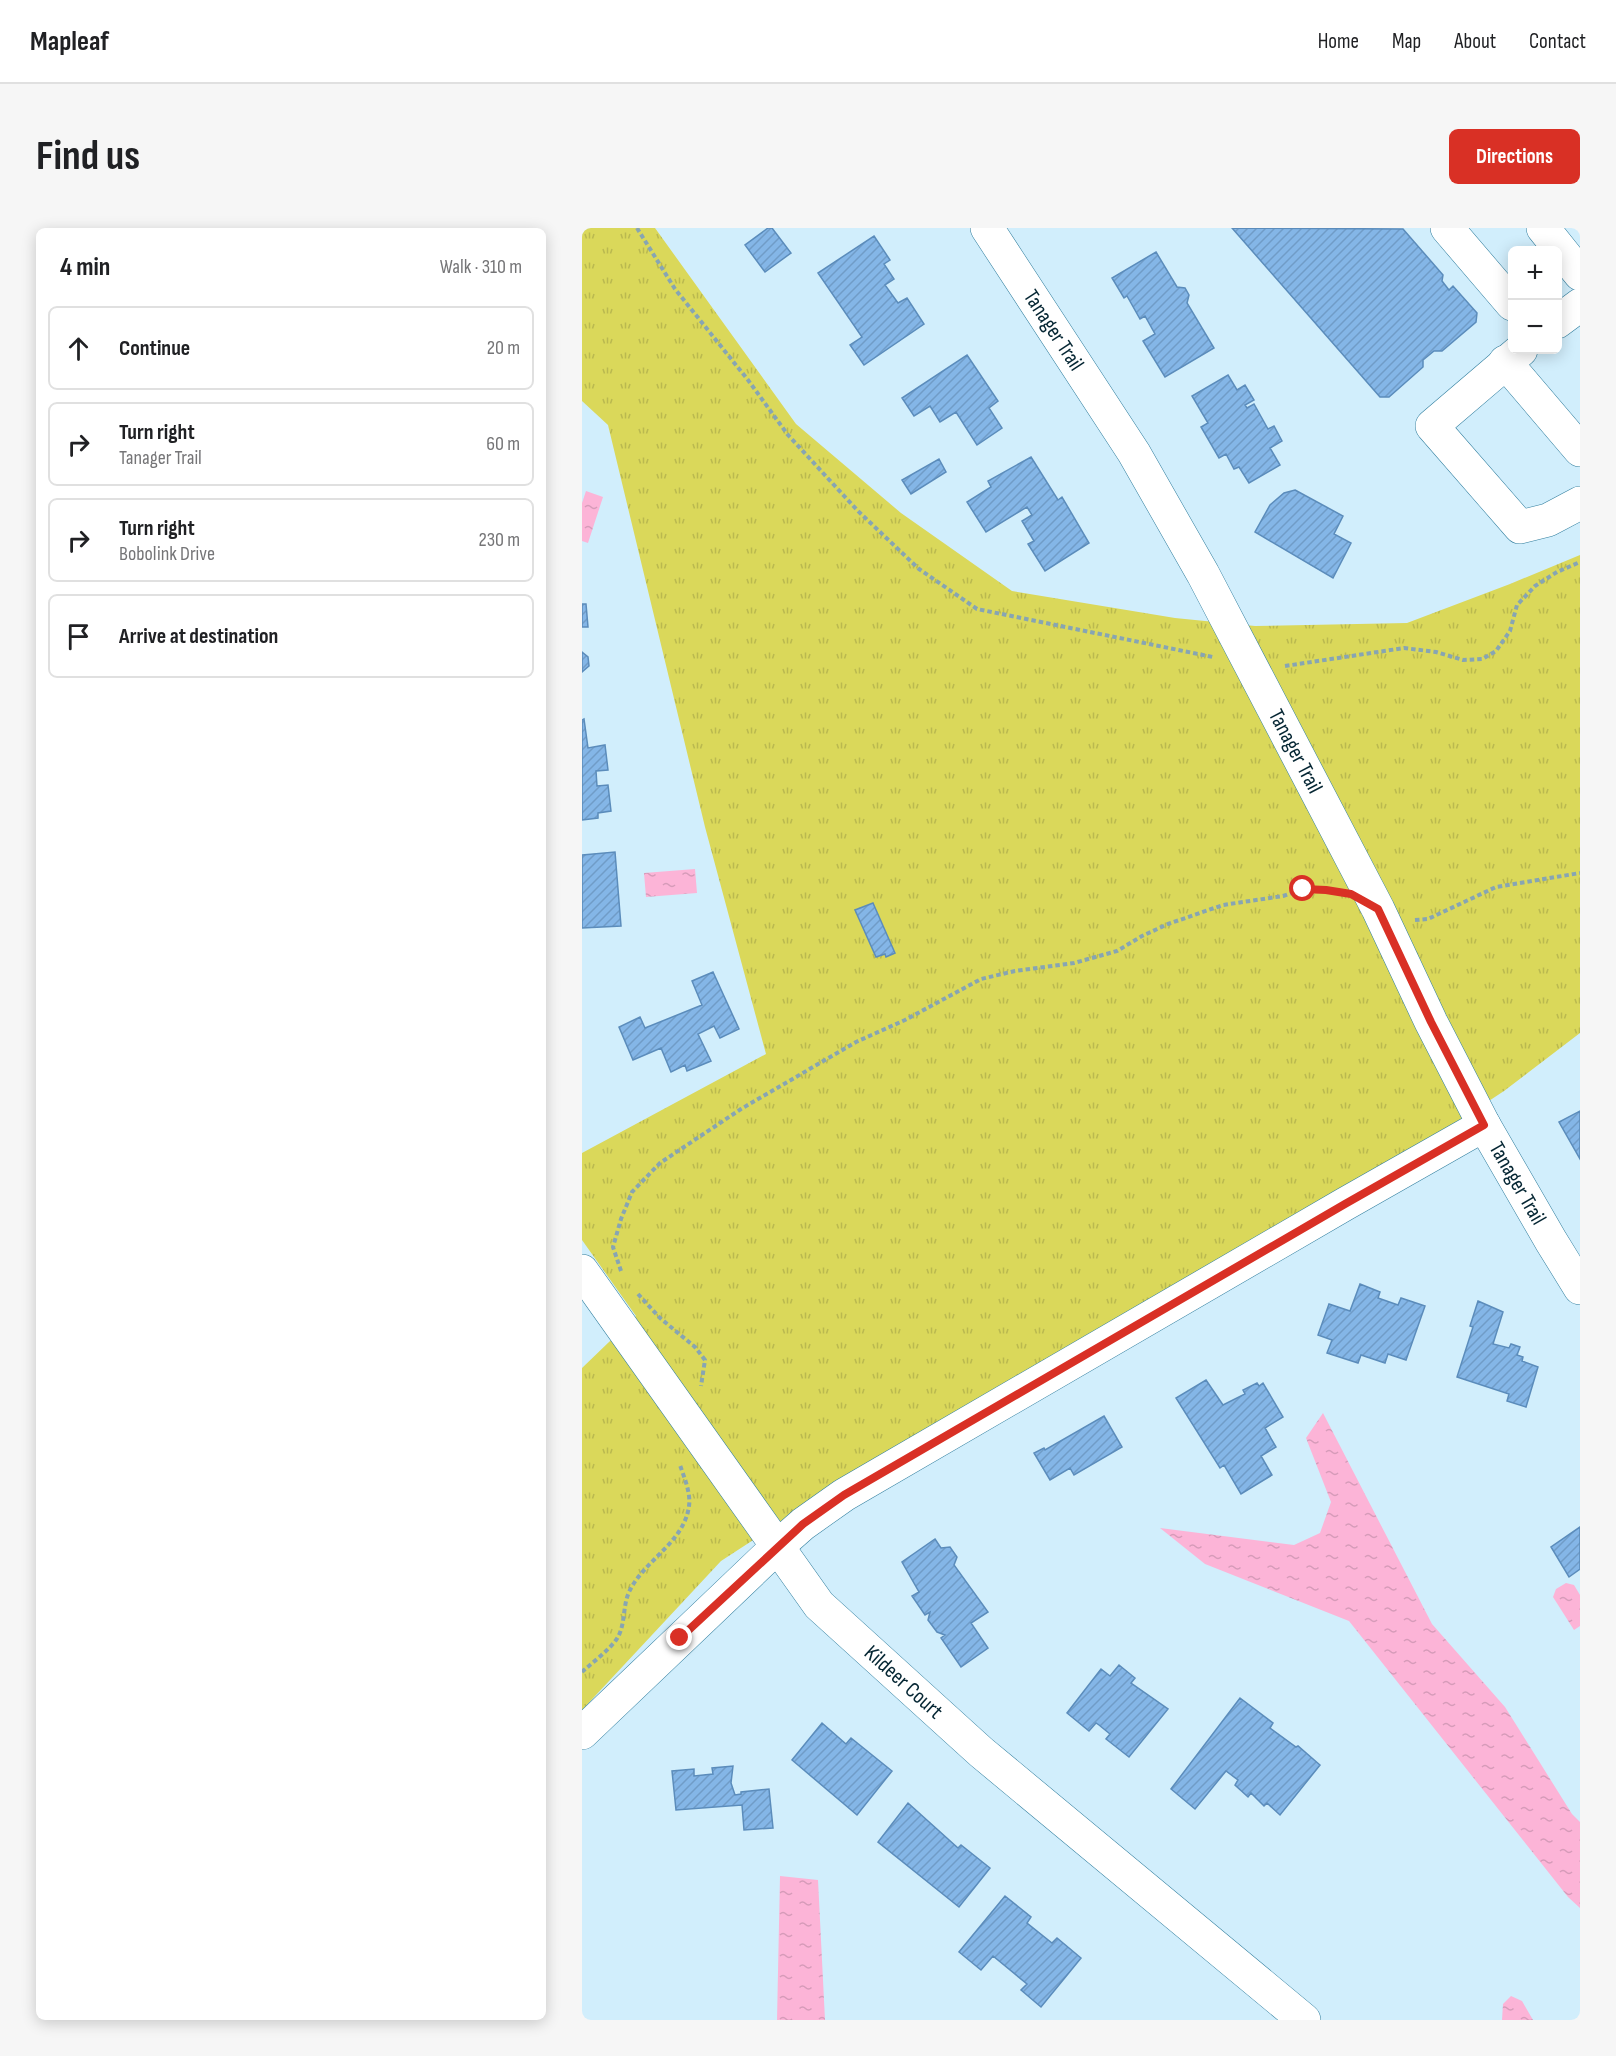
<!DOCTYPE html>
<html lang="en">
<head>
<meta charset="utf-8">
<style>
  :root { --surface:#fff; --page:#f6f6f6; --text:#202124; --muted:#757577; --line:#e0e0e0; --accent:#d93025 }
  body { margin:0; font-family:"Sofia Sans Condensed",sans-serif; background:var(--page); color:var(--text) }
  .controls { position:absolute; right:18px; top:18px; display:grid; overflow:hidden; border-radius:9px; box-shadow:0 3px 15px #0003 }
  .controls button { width:54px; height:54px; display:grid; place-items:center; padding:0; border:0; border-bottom:2px solid var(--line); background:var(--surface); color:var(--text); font:30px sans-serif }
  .stop { position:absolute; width:18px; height:18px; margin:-14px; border:4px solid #d93025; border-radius:50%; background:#fff }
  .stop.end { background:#d93025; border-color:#fff; box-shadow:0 2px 6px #0008 }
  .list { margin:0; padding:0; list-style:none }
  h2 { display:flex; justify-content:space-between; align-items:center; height:78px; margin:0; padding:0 24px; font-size:26px }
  h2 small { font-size:20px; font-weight:400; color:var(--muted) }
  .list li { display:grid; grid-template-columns:39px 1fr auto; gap:18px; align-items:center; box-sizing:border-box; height:84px; margin:0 12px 12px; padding:0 12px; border:2px solid var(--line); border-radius:9px }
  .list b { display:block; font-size:22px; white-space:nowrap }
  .list p { margin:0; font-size:20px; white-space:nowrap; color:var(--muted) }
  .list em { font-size:20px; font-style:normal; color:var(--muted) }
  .icon { flex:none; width:33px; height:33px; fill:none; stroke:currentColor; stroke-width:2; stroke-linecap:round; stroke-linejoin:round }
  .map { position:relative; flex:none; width:998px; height:1792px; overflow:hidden; border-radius:9px }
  header { display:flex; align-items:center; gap:36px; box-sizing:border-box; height:84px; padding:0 30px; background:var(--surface); border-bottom:2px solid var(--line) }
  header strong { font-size:28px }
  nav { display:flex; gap:33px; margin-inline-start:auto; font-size:21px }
  .intro { display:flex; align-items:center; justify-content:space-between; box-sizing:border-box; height:144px; padding:0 36px }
  h1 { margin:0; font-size:42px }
  .button { padding:15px 27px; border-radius:9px; background:var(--accent); color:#fff; font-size:21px; font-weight:700 }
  main { display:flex; gap:36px; padding:0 36px }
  aside { flex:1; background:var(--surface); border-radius:9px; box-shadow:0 3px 15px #0003 }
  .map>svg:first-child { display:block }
</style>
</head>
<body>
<header>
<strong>Mapleaf</strong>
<nav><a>Home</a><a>Map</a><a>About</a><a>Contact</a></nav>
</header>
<div class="intro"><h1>Find us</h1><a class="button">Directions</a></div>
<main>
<aside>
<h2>4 min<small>Walk · 310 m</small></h2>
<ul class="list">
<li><svg class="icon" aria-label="ahead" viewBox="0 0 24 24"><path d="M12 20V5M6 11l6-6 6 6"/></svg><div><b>Continue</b></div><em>20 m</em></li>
<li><svg class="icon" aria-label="right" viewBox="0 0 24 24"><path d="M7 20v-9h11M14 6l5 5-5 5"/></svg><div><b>Turn right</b><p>Tanager Trail</p></div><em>60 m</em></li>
<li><svg class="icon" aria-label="right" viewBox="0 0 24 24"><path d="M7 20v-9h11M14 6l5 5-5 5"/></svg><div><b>Turn right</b><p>Bobolink Drive</p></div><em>230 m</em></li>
<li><svg class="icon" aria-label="arrive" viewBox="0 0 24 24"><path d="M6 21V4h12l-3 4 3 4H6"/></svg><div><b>Arrive at destination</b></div></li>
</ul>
</aside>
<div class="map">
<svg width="998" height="1792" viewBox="0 0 998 1792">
  <defs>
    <pattern id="grass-tufts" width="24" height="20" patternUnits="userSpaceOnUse" patternTransform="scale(1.5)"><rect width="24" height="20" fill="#dad85a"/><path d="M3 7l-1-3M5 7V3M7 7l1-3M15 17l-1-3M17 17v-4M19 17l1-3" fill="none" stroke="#bab94f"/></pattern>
    <pattern id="water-ripples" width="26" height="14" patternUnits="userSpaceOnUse" patternTransform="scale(1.5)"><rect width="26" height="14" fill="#fcb4d7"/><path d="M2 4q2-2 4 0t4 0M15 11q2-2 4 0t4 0" fill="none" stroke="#d69bb9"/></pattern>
    <pattern id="building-hatch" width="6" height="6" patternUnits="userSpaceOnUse" patternTransform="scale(1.5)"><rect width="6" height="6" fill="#84b6e7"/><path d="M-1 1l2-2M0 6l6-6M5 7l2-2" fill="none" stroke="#709cc7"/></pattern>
  </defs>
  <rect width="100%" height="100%" fill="#d1eefc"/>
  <!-- grass -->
  <path fill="url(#grass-tufts)" d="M 0,0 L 73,0 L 214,196 L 319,285 L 430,363 L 593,390 L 673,398 L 825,395 L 928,356 L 998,327 L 998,805 L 922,863 L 828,925 L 263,1252 L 139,1333 L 0,1482 L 0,1140 L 54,1088 L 0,1012 L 0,925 L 184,826 L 123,599 L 26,197 L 0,173 Z"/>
  <!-- water -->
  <path fill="url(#water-ripples)" d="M 4,263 L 21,269 L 6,315 L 0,313 L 0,275 Z
    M 113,641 L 115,665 L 64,669 L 62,645 Z
    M 741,1185 L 850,1396 L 923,1479 L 990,1586 L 998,1594 L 998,1680 L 986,1669 L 767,1393 L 623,1336 L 578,1300 L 712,1317 L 738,1305 L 749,1274 L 724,1210 Z
    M 984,1355 L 992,1357 L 998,1367 L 998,1398 L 992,1402 L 971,1369 L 974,1361 Z
    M 198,1648 L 236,1652 L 243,1792 L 195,1792 Z
    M 929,1768 L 940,1773 L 951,1792 L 920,1792 L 921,1776 Z"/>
  <!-- building -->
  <path fill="url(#building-hatch)" stroke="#5b8cbb" stroke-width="1.5" d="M 186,0 L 190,0 L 209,25 L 183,44 L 163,17 Z
    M 650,0 L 821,1 L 861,47 L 860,53 L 867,62 L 871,58 L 895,85 L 894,94 L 860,123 L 852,123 L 841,132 L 841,139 L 807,169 L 798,169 Z
    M 292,8 L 308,32 L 302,36 L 312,51 L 303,57 L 316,75 L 325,70 L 342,96 L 282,137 L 268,117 L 280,109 L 236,45 Z
    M 574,24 L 595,59 L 603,60 L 607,67 L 605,75 L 632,120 L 583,149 L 561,113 L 573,106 L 563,88 L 558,91 L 545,68 L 542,70 L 530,50 Z
    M 385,127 L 416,173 L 407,180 L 420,200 L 395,217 L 374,184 L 358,194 L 348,178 L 332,188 L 320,170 Z
    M 646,147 L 655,162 L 663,157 L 672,172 L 663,177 L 665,180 L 672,176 L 686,201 L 692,198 L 700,213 L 688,220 L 698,237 L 667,255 L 657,239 L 652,241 L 644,226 L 637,230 L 619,199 L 626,195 L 610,168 Z
    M 449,229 L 476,272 L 480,269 L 507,315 L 463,343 L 446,316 L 452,313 L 440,293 L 450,287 L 445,279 L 404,304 L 385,274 L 409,259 L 406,253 Z
    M 357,231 L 364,244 L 329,266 L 320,252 Z
    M 713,262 L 761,288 L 752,306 L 769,315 L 751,350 L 673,304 L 688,277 L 702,265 Z
    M 0,376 L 4,376 L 6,399 L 0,399 Z
    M 0,424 L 6,429 L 7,438 L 0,444 Z
    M 2,491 L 6,520 L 23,517 L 26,542 L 14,543 L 15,558 L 26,557 L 29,583 L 16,585 L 16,590 L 0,592 L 0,492 Z
    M 33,624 L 39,698 L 0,700 L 0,627 Z
    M 291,675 L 313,725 L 304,729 L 303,726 L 294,729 L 273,682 Z
    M 131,744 L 157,801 L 138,810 L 132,798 L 116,806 L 129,833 L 105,843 L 103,837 L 89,844 L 79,820 L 51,832 L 37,799 L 58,789 L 63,800 L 120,777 L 110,753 Z
    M 998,883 L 998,931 L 977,894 Z
    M 778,1056 L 798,1064 L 796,1070 L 816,1077 L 819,1070 L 843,1078 L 824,1132 L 806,1126 L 803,1135 L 779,1127 L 776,1135 L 745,1125 L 750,1112 L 736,1107 L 747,1076 L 768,1083 Z
    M 896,1073 L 921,1084 L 911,1116 L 927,1120 L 929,1116 L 938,1119 L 935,1127 L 941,1129 L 940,1133 L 956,1139 L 944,1179 L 925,1173 L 927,1166 L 875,1149 L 891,1099 L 888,1098 Z
    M 624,1152 L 641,1177 L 663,1166 L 661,1162 L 675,1155 L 677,1158 L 681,1155 L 701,1189 L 683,1200 L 694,1219 L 679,1228 L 690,1247 L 659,1266 L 642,1237 L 638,1240 L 594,1170 Z
    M 522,1188 L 540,1219 L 492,1247 L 488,1240 L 468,1252 L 452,1225 L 462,1220 L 463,1222 Z
    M 998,1299 L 998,1341 L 987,1349 L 969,1319 Z
    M 353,1311 L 359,1320 L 368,1319 L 375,1329 L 372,1337 L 406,1384 L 389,1395 L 406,1420 L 379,1439 L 359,1410 L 363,1407 L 355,1404 L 346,1392 L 348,1384 L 343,1387 L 330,1368 L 337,1364 L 320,1334 Z
    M 537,1437 L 553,1450 L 549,1455 L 586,1481 L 547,1529 L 524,1511 L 528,1506 L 517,1497 L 514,1495 L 507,1503 L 485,1485 L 519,1441 L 528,1448 Z
    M 658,1470 L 691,1495 L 688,1500 L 714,1519 L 716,1518 L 738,1537 L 698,1587 L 685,1575 L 682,1578 L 669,1565 L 666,1569 L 653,1557 L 656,1552 L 644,1543 L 613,1581 L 589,1561 Z
    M 240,1495 L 264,1516 L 269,1510 L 310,1543 L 275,1587 L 210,1532 Z
    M 151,1538 L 149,1555 L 153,1567 L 159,1566 L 159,1564 L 187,1561 L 191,1600 L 162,1602 L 160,1577 L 94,1582 L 90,1543 L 112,1541 L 112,1548 L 131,1546 L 130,1540 Z
    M 326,1575 L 376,1620 L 379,1617 L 408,1640 L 377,1679 L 296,1614 Z
    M 423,1668 L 449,1689 L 445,1695 L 470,1715 L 475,1710 L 499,1730 L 459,1779 L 439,1762 L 445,1756 L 411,1728 L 399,1742 L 377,1724 Z"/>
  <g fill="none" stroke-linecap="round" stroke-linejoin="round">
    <!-- minor casing -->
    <g stroke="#307e9e" stroke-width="34">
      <g id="minor">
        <path id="s1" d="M 405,0 L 552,225 L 621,346 L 796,681 L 849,794 L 902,897 L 969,1013 L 998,1060"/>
        <path d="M 865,0 L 930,76"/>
        <path d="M 975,94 L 998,77"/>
        <path d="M 939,122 L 850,198 L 938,299 L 966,292 L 998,275"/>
        <path d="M 923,134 L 998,222"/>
        <path id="s2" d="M 0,1043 L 237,1377 L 399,1524 L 722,1792"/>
        <path d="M 0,1505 L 195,1319 L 221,1296 L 262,1267 L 763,976 L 902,897"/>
      </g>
    </g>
    <!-- major casing -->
    <g stroke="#307e9e" stroke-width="34">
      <path id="major" d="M 961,0 L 998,46"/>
    </g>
    <!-- path -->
    <path stroke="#87a5b3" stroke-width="4" stroke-dasharray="4.5 3" stroke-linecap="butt" d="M 55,0 L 93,61 L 166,152 L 206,207 L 276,283 L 337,341 L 395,381 L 631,429
      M 703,438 L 822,420 L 854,424 L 881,432 L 900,431 L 914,423 L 928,403 L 935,377 L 953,358 L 975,344 L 998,334
      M 833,692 L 846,691 L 914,659 L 998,645
      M 39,1043 L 31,1019 L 39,991 L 50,964 L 78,935 L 159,881 L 274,814 L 323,792 L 399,751 L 433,743 L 492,735 L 535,723 L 560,708 L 586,696 L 641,677 L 701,668 L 721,661 L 752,663
      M 56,1066 L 78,1090 L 113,1119 L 123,1132 L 119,1158
      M 0,1444 C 11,1434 25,1424 34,1412 C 44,1398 40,1380 47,1364 C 62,1332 102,1315 107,1278 C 109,1265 102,1249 98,1237"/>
    <!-- minor -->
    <use href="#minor" stroke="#fff" stroke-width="33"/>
    <!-- major -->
    <use href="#major" stroke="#fff" stroke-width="33"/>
  </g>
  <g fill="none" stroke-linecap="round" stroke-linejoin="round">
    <!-- route -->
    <path stroke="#d93025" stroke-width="8" d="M 98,1410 L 221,1296 L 262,1267 L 763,976 L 902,897 L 849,794 L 796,681 L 769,666 L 744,662 L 721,661"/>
  </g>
  <g text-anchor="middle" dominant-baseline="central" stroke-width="4.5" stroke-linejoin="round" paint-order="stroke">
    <!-- street labels -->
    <g font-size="22" fill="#052633" stroke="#d1eefc">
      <text stroke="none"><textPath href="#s1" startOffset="122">Tanager Trail</textPath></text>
      <text stroke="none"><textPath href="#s1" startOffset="608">Tanager Trail</textPath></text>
      <text stroke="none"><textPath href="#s1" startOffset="1094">Tanager Trail</textPath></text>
      <text stroke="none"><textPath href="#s2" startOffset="524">Kildeer Court</textPath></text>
    </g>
  </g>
</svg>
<div class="controls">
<button>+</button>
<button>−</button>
</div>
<div class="stop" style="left:721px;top:661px"></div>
<div class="stop end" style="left:98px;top:1410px"></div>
</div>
</main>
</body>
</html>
